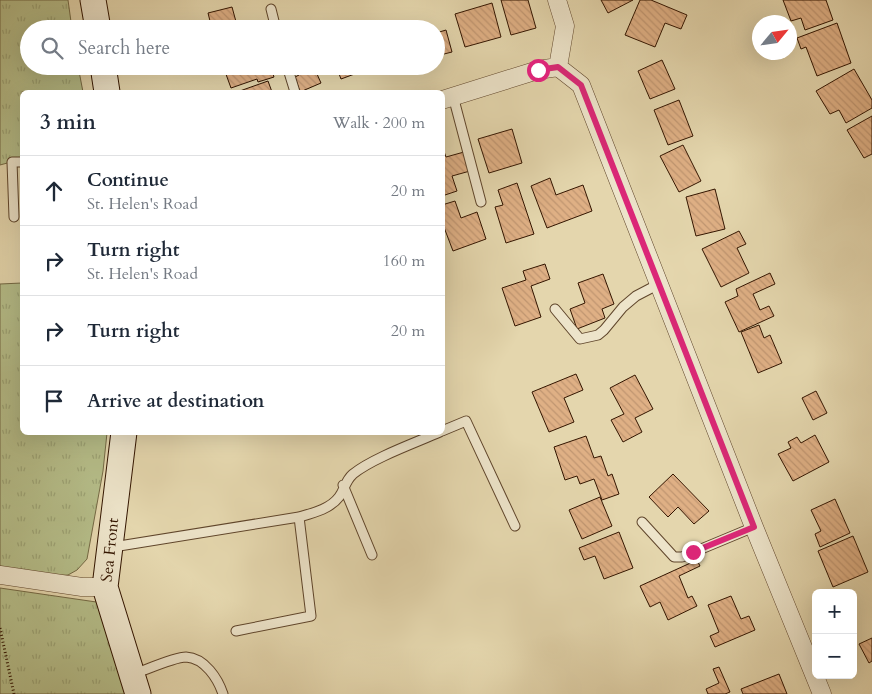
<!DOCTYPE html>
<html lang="en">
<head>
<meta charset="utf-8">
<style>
  :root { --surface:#fff; --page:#f2f2f3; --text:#1f2937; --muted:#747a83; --line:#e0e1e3 }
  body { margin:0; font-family:Cardo,serif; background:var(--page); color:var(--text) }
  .controls { position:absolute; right:15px; bottom:15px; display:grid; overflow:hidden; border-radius:8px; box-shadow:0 5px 20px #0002 }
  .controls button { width:45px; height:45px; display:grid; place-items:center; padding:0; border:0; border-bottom:1px solid var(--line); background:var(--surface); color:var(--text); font:25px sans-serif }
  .compass { position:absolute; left:752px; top:15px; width:45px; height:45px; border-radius:50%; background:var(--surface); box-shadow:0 5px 20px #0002; rotate:61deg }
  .stop { position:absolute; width:15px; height:15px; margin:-11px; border:4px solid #db2777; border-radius:50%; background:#fff }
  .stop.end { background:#db2777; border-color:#fff; box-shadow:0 1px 5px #0008 }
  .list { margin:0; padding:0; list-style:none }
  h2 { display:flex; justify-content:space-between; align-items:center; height:65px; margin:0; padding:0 20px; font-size:21px }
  h2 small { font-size:16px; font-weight:400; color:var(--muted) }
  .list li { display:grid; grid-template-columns:32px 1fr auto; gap:15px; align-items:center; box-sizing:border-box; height:70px; padding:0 20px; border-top:1px solid var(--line) }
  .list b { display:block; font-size:19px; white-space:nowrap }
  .list p { margin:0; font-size:16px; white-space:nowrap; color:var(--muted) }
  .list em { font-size:16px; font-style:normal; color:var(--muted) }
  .icon { flex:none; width:28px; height:28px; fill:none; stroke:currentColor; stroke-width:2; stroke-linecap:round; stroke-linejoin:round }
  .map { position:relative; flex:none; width:872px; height:694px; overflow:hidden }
  .search { position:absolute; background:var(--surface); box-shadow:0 5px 20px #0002; left:20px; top:20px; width:425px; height:55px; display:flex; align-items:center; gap:12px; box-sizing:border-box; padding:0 18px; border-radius:28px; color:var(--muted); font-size:19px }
  .panel { position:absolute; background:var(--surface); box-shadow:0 5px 20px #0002; left:20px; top:90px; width:425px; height:345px; border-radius:8px }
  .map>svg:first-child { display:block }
</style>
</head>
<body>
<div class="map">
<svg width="872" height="694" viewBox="0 0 872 694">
  <defs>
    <pattern id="grass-tufts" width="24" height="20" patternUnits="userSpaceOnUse" patternTransform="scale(1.25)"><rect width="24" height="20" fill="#b5bd89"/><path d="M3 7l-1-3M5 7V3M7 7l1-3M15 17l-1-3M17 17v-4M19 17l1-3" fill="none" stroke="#9ca274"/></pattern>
    <pattern id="building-back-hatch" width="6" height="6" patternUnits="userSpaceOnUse" patternTransform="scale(1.25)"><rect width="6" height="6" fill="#dfb085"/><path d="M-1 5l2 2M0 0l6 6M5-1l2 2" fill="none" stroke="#c09671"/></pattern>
  </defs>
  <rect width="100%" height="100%" fill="#e4d6ad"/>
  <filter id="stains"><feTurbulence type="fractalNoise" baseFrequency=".004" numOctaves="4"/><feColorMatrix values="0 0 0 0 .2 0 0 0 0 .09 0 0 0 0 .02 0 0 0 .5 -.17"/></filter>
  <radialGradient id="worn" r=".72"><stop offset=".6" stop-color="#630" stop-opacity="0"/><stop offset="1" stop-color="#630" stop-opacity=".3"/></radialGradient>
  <!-- grass -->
  <path fill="url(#grass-tufts)" stroke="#746944" d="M 0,0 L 68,0 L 72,29 L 29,29 L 29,66 L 78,66 L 83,92 L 22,92 L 22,159 L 0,165 Z
    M 22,283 L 22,432 L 107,433 L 103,471 L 87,559 L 77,570 L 68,575 L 56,576 L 0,567 L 0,284 Z
    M 0,588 L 110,604 L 144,694 L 0,694 Z"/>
  <!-- building -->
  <path fill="url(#building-back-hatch)" stroke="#331500" d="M 501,0 L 528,0 L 536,28 L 511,35 Z
    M 601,0 L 633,0 L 608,13 Z
    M 640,0 L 651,0 L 687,15 L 681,29 L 665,23 L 655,47 L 625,35 Z
    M 783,0 L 826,0 L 833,20 L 805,30 L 801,18 L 791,21 Z
    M 492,3 L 501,37 L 465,47 L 455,14 Z
    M 232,7 L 238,29 L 212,29 L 208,13 Z
    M 837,23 L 851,63 L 817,76 L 806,47 L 801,49 L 797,38 Z
    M 394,25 L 395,29 L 381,29 Z
    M 446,30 L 452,52 L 436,56 L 436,33 Z
    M 662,60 L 675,89 L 650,99 L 638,71 Z
    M 223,66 L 270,66 L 274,77 L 258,82 L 257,79 L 231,88 Z
    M 296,66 L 325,66 L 327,71 L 317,74 L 321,83 L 300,92 L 295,77 L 299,75 Z
    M 336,66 L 357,66 L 360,72 L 341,79 Z
    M 854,69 L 872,100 L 872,108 L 846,123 L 839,110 L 830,114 L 816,91 Z
    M 268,81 L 272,92 L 237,92 Z
    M 679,100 L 693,136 L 668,145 L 654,110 Z
    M 872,116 L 872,154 L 864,158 L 847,130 Z
    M 512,129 L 522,163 L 489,173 L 478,139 Z
    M 683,145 L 701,181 L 679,192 L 660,156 Z
    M 442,146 L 446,157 L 464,152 L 470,171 L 452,176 L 457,191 L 442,196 Z
    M 550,178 L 556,195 L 583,185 L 592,211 L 547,228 L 531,186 Z
    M 517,183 L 534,234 L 506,243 L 495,207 L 503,205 L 498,190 Z
    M 715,189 L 725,229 L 696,236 L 686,197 Z
    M 455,201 L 461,218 L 477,212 L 486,239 L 453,251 L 442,222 L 442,205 Z
    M 739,231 L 746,244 L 737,248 L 749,273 L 721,287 L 702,249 Z
    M 545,264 L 550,279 L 531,286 L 541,317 L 515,326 L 502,288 L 526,280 L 523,271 Z
    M 770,273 L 775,284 L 753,294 L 760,310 L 769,306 L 774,316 L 739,332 L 725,302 L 738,296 L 736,289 Z
    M 603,274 L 614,304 L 602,309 L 605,318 L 577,329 L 570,309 L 585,303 L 578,283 Z
    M 759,325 L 764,338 L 770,335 L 782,363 L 758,373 L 741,332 Z
    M 576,374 L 583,390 L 564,398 L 574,422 L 549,432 L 532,392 Z
    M 635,375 L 653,409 L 635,418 L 642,432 L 623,442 L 611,420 L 624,414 L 610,388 Z
    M 816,391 L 827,413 L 813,420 L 802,398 Z
    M 815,435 L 829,462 L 793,481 L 778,454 L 791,448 L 788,442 L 797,437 L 801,443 Z
    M 586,436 L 594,458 L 601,456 L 608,476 L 612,474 L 619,494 L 602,500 L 594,479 L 580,484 L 577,476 L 565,480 L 554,447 Z
    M 673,474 L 709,511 L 694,524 L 678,507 L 668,517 L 649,497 Z
    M 600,497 L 612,526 L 582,539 L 569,510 Z
    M 835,499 L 850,533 L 820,547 L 815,534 L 821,531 L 811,510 Z
    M 619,532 L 633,568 L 604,579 L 595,556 L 584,560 L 579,548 Z
    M 853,536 L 868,572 L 833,587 L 818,551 Z
    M 697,560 L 700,566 L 679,576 L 688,598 L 692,596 L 697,606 L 668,620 L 660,602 L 650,607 L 640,586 Z
    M 731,596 L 741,619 L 749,616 L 755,630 L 715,647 L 710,636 L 719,632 L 708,605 Z
    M 872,638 L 872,661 L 869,663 L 859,644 Z
    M 719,667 L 730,692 L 725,694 L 708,694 L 706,689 L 719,683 L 713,669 Z
    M 779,674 L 787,694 L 743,694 L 741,689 Z"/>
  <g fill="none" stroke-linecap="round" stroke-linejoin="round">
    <!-- lane casing -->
    <g stroke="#5f452b" stroke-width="11">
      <path id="lane" d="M 271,9 L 276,29
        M 287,66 L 295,92
        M 453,96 L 481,202
        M 14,217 L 12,162 L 22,162
        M 555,309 L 580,339 L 598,335 L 604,330 L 623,307 L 636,296 L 659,284
        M 442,431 L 466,421 L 515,526
        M 343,485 L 372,555
        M 642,522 L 674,557 L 682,557 L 754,527
        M 113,547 L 299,517 C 313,513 330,509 339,497 C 345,489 345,481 353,474 C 373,458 415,443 440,432
        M 236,631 L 311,616 L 299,517
        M 134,674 C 146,670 174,657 186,657 C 205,658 218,679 223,694"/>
    </g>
    <!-- street casing -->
    <g stroke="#5f452b" stroke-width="19">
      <path id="street" d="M 557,0 L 565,26 L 558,67 L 581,85 L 754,527 L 822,694
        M 442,100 L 538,70 L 558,67
        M 0,575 L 82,587 L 105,587"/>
    </g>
    <!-- secondary casing -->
    <g stroke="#331500" stroke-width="27">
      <path id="secondary" d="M 93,0 L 98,29
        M 103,66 L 107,92
        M 124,432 L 105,587 L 138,694"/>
    </g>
    <!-- path -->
    <path stroke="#331500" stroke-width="3" stroke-dasharray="1 2.5" stroke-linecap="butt" d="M 0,628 L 14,694"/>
    <!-- lane -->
    <use href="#lane" stroke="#ede4ca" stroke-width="9"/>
    <!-- street -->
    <use href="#street" stroke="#ede4ca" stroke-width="18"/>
    <!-- secondary -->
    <use href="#secondary" stroke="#ede4ca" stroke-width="25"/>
  </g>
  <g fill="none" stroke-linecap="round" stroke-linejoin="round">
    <!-- route -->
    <path stroke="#db2777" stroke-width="6" d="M 538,70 L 558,67 L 581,85 L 754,527 L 693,552"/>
  </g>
  <g text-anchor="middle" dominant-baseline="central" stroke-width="4" stroke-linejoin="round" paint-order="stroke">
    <!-- street labels -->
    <g font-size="16" fill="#331500" stroke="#ede4ca">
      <text transform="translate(110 550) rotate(-84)">Sea Front</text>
    </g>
  </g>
  <rect width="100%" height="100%" filter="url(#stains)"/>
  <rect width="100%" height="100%" fill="url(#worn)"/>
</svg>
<div class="controls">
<button>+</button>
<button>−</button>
</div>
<svg class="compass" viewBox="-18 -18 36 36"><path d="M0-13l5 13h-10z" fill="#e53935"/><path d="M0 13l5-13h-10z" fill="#747a83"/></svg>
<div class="stop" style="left:538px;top:70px"></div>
<div class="stop end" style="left:693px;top:552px"></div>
<div class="search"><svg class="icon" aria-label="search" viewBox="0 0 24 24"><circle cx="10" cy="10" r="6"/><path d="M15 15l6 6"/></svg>Search here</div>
<section class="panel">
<h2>3 min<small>Walk · 200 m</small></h2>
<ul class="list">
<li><svg class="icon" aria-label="ahead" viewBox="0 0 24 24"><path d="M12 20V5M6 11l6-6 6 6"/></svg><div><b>Continue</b><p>St. Helen's Road</p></div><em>20 m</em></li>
<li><svg class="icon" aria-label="right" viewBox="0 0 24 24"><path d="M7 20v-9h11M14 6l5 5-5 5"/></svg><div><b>Turn right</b><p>St. Helen's Road</p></div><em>160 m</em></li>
<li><svg class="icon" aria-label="right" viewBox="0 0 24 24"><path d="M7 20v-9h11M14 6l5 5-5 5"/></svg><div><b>Turn right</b></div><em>20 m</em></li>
<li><svg class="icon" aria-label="arrive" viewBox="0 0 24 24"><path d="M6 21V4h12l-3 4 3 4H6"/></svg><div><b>Arrive at destination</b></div></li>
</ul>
</section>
</div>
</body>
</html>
